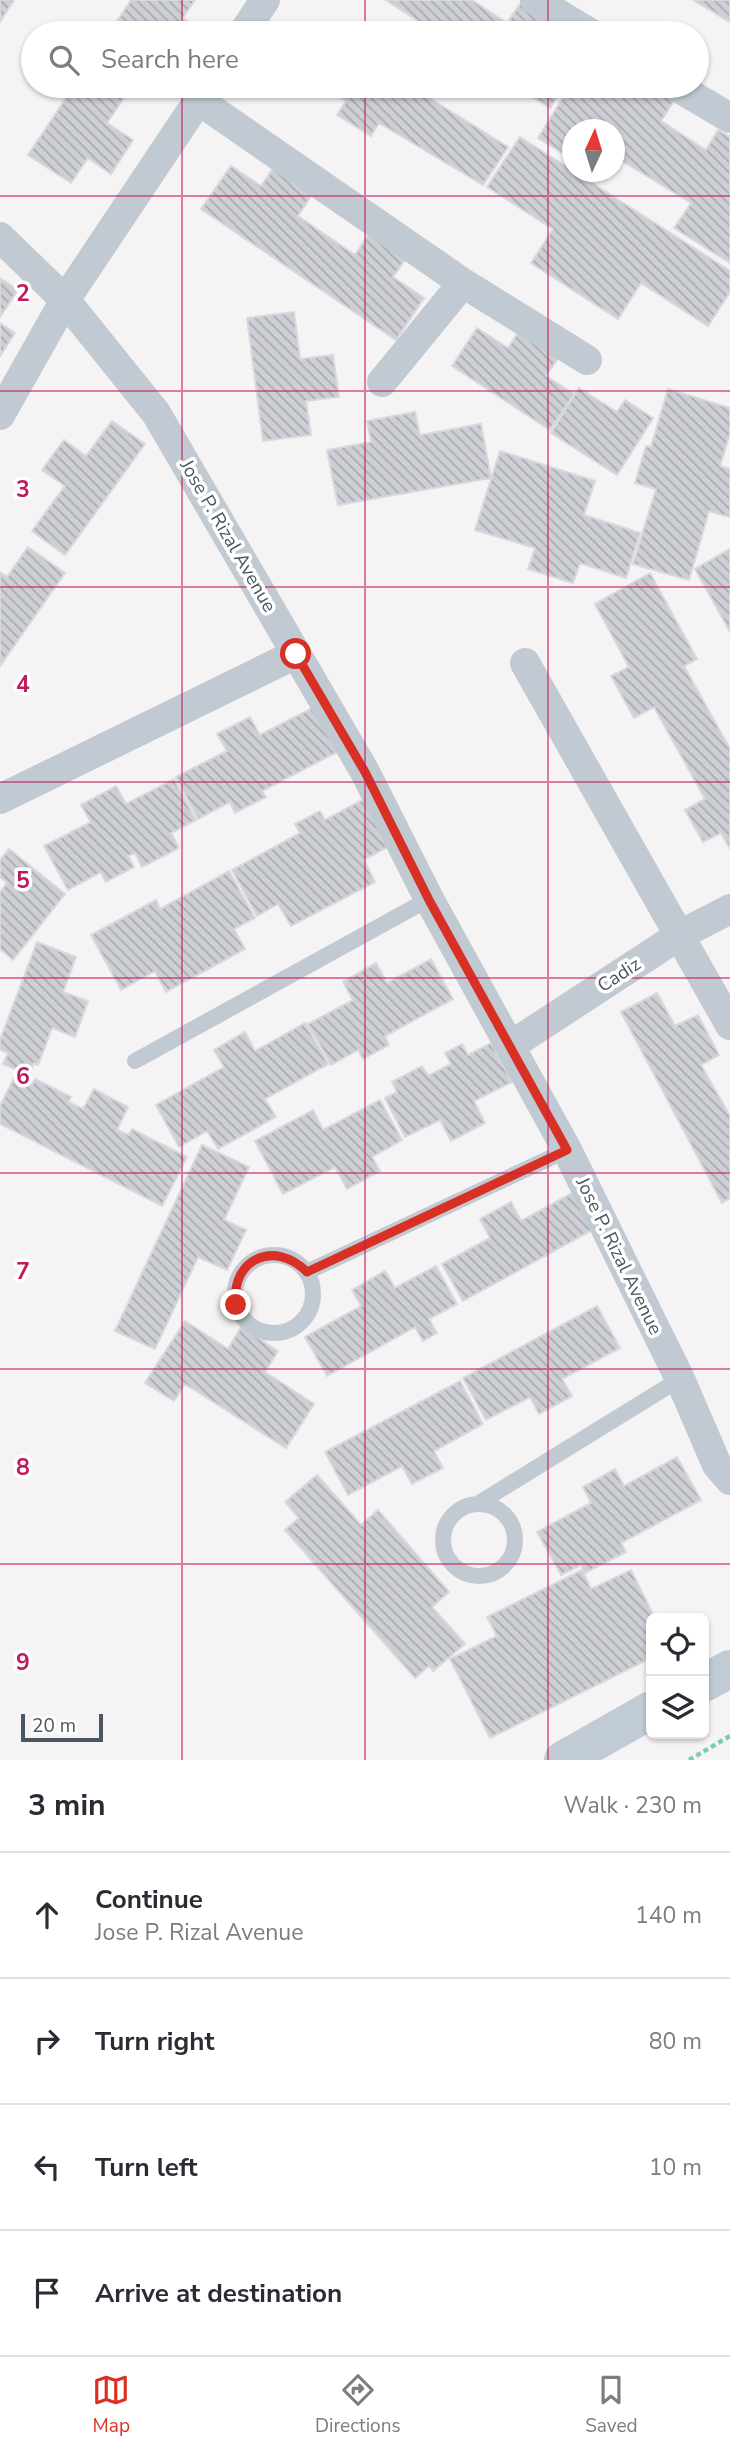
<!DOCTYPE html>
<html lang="en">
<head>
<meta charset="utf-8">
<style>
  :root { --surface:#fff; --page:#f7f7f7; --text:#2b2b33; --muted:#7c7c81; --line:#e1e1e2; --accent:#d93025 }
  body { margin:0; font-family:"Nunito Sans",sans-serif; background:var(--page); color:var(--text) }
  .controls { position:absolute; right:21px; bottom:21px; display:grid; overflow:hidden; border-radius:10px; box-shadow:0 2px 5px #0004 }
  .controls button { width:63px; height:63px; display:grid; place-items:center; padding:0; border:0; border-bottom:2px solid var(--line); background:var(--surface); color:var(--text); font:35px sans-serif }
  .compass { position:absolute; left:562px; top:119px; width:63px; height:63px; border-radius:50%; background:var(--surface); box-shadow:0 2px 5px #0004; rotate:4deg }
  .scale { position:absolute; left:21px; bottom:18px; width:82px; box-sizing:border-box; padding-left:7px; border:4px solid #4a5661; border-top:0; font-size:19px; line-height:24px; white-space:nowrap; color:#4a5661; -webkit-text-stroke:5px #fff; paint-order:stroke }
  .stop { position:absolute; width:21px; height:21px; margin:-16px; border:5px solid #d93025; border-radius:50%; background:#fff }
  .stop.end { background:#d93025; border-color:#fff; box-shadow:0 2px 7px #0008 }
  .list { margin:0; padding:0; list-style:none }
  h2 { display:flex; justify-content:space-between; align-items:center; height:91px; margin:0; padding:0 28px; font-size:30px }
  h2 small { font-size:23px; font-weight:400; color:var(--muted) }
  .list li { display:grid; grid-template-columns:46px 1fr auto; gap:21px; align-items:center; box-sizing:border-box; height:126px; padding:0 28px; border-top:2px solid var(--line) }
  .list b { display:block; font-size:26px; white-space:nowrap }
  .list p { margin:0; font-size:23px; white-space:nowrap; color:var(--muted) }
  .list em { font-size:23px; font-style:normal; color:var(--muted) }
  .icon { flex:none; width:38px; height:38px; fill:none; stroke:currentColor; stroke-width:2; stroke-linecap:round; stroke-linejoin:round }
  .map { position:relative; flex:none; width:730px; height:1760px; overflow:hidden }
  .search { position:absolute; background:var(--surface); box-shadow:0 2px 5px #0004; left:21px; right:21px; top:21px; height:77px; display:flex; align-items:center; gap:18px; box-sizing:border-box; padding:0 24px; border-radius:38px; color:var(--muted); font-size:26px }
  .sheet { height:595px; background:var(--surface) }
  nav { display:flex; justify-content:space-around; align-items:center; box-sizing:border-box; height:98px; border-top:2px solid var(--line); background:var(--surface); font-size:19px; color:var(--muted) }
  nav a { display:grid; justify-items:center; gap:4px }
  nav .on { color:var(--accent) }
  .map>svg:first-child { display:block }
</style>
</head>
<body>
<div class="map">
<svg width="730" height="1760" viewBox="0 0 730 1760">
  <defs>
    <pattern id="building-back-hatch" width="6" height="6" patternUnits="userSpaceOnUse" patternTransform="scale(1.75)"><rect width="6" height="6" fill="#cdcfd5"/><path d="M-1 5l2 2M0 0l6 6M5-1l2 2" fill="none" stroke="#a8abb0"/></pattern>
  </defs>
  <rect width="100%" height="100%" fill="#f5f3f3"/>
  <!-- building -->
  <path fill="url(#building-back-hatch)" stroke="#d7d9de" stroke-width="2" d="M 0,0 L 14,0 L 0,22 Z
    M 131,0 L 195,0 L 183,18 L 206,33 L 109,33 Z
    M 386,0 L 472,0 L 507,23 L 522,1 L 555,23 L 548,33 L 436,33 Z
    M 693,0 L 730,0 L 730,22 Z
    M 74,86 L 132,86 L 107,123 L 133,140 L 111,174 L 88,158 L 71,183 L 28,155 Z
    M 322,86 L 410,86 L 508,147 L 483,185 L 379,123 L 371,136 L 337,115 L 346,101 Z
    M 516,86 L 564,86 L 550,108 Z
    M 570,86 L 613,88 L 661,86 L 677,96 L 661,121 L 706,150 L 718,130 L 730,137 L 730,263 L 674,228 L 691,203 L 614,156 L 614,130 L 572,130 L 572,159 L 538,138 Z
    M 520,137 L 730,271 L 730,292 L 708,326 L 641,283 L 618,319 L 531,263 L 553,229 L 487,187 Z
    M 231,166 L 261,186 L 274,167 L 313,193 L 298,216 L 355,255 L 369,233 L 406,258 L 393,277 L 424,298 L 396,340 L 201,209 Z
    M 0,278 L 18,290 L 0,317 Z
    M 294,312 L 300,359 L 333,355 L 339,397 L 306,401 L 311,435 L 263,441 L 247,318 Z
    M 0,323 L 15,333 L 0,356 Z
    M 477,328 L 508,348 L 521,328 L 561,354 L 546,376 L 574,394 L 550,430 L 452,366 Z
    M 579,388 L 617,412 L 625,400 L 653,418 L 617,475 L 551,433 Z
    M 668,389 L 730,408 L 730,433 L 720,466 L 730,469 L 730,517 L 709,511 L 689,580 L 633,564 L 656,489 L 635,483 L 646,446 L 651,447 Z
    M 415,412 L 420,435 L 481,424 L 491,478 L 338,505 L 327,450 L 371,442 L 367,421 Z
    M 112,421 L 145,444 L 65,555 L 32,531 L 65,486 L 42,470 L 64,440 L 86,456 Z
    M 500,451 L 595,481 L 584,515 L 640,533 L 626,578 L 580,563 L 573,583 L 528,569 L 535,548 L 475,530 Z
    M 28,547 L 65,573 L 0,666 L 0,572 L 7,577 Z
    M 730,549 L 730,632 L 695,569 Z
    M 650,573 L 697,659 L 684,666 L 730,749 L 730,849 L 721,833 L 703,842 L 685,810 L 705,799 L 654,707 L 634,718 L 611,676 L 629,667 L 595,604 Z
    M 316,706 L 339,751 L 262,791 L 266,797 L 235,813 L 230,802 L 198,819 L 176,777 L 227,751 L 217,734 L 250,717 L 260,735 Z
    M 174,779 L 196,820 L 171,833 L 179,848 L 142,867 L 135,853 L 128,856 L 134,867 L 106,882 L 101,872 L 68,890 L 44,846 L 91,822 L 81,805 L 116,786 L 126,804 Z
    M 364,799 L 389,846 L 364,860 L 375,882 L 291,926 L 278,904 L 257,916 L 232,870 L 300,833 L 295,824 L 320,811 L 325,820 Z
    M 9,849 L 65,894 L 13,960 L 0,949 L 0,892 L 7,883 L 0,877 L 0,860 Z
    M 229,871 L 255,918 L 234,929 L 245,949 L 166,992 L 155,971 L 121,990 L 91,935 L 156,900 L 160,909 Z
    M 37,942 L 76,957 L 63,992 L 88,1001 L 75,1037 L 52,1028 L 38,1065 L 34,1063 L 29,1075 L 3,1064 L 8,1053 L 0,1050 L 0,1040 Z
    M 431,959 L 453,999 L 385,1036 L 389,1045 L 363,1059 L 358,1050 L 331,1065 L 308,1024 L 353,1000 L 343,982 L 376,963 L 387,983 Z
    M 657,993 L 675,1026 L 698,1015 L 719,1055 L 701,1065 L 730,1116 L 730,1198 L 722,1203 L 621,1012 Z
    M 305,1023 L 328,1064 L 265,1099 L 276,1117 L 218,1149 L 207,1131 L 179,1147 L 156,1105 L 224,1067 L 214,1050 L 245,1032 L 255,1051 Z
    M 491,1043 L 512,1082 L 474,1101 L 485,1123 L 451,1141 L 440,1120 L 405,1137 L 385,1098 L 397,1092 L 392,1082 L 422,1066 L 428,1076 L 451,1064 L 445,1053 L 462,1044 L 468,1055 Z
    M 15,1076 L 32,1084 L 35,1079 L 71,1097 L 68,1102 L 83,1109 L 94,1089 L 128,1107 L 117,1130 L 129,1135 L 132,1129 L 187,1157 L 162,1206 L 0,1124 L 0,1106 Z
    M 380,1100 L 402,1140 L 372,1157 L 380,1171 L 347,1189 L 335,1167 L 283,1194 L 255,1141 L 313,1110 L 323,1130 Z
    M 202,1145 L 249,1167 L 224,1220 L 246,1230 L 227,1270 L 198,1257 L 155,1349 L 115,1331 Z
    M 574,1192 L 594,1229 L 463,1301 L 442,1264 L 490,1238 L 480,1219 L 511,1202 L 521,1221 Z
    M 436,1266 L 457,1304 L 429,1319 L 437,1333 L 423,1341 L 415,1327 L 327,1376 L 305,1337 L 361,1306 L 352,1290 L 385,1271 L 395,1288 Z
    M 597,1306 L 620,1348 L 562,1379 L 572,1396 L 539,1414 L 530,1397 L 486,1420 L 463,1378 Z
    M 185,1321 L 228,1349 L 241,1327 L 278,1351 L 265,1372 L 314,1404 L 286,1448 L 185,1384 L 174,1401 L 145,1383 Z
    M 460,1381 L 483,1424 L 434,1451 L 443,1468 L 412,1484 L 402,1466 L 348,1495 L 325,1452 Z
    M 677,1457 L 701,1500 L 621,1543 L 626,1552 L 585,1573 L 581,1565 L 561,1575 L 537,1532 L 591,1503 L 583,1487 L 615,1469 L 624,1486 Z
    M 317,1475 L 361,1525 L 378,1510 L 449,1592 L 432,1607 L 465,1644 L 433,1671 L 429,1666 L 415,1678 L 285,1530 L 299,1518 L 285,1502 Z
    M 582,1570 L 591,1589 L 631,1570 L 655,1618 L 651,1618 L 651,1658 L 490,1738 L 450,1659 L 497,1636 L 487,1617 Z"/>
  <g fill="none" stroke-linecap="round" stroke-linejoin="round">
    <!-- path -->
    <path stroke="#7ad0a6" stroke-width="4.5" stroke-dasharray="5 3.5" stroke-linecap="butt" d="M 689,1760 L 730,1736"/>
    <!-- service -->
    <path stroke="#c1cad2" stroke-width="16" d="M 135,1061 L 429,899
      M235 1294a39 39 0 1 1 78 0a39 39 0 1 1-78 0Z
      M 307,1272 L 567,1150
      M 479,1503 L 680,1379
      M443 1540a36 36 0 1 1 72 0a36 36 0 1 1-72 0Z"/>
    <!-- minor -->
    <path stroke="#c1cad2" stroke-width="30" d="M 535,0 L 590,33
      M 243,33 L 265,0
      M 676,86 L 730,118
      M 198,100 L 463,283 L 382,382
      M 0,237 L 65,300 L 156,413 L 365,772 L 429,899 L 567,1150 L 680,1379 L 717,1465 L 730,1480
      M 463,283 L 587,360
      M 0,415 L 65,300 L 208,86
      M 525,663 L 730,1025
      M 0,799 L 296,654
      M 510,1046 L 680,935 L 730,909"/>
    <!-- secondary -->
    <path stroke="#c1cbd6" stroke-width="38" d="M 704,1683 L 730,1669
      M 563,1760 L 651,1710"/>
  </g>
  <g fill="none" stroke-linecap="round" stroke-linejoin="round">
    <!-- route -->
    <path stroke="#d93025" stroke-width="9" d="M 236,1305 C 230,1259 275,1239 307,1272 L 567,1150 L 429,900 L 365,772 L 296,654"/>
  </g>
  <!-- grid -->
  <path fill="none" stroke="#c2185b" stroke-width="2" stroke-opacity="0.55" d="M 182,0 L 182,33M 365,0 L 365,33M 548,0 L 548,33M 182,86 L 182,1760M 365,86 L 365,1760M 548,86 L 548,1760M 0,196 L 730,196M 0,391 L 730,391M 0,587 L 730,587M 0,782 L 730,782M 0,978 L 730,978M 0,1173 L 730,1173M 0,1369 L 730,1369M 0,1564 L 730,1564"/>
  <g text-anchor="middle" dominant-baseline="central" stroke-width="7" stroke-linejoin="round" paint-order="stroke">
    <!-- street labels -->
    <g font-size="19" fill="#4a5661" stroke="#fff">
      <text transform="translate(228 536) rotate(60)">Jose P. Rizal Avenue</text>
      <text transform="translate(619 975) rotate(-33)">Cadiz</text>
      <text transform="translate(619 1256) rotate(64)">Jose P. Rizal Avenue</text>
    </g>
  </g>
  <g font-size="23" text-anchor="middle" font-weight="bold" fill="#c2185b" stroke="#fff" stroke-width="7" stroke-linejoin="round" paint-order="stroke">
    <text x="23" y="301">2</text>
    <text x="23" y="497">3</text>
    <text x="23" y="692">4</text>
    <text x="23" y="888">5</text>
    <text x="23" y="1084">6</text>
    <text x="23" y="1279">7</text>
    <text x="23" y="1475">8</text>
    <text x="23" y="1670">9</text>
  </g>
</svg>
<div class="controls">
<button><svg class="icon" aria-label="locate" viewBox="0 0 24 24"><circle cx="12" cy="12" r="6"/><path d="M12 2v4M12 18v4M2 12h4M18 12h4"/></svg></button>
<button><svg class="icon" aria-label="layers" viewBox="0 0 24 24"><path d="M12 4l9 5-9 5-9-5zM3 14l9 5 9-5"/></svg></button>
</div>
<svg class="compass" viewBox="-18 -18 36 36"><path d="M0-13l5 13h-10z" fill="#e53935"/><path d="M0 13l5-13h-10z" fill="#7c7c81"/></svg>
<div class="scale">20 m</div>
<div class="stop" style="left:296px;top:654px"></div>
<div class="stop end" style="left:236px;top:1305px"></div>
<div class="search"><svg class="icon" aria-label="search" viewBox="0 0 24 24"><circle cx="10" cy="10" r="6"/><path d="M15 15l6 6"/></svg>Search here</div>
</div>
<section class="sheet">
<h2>3 min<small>Walk · 230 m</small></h2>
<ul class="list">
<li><svg class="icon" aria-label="ahead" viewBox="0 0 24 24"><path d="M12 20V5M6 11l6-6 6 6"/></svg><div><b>Continue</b><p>Jose P. Rizal Avenue</p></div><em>140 m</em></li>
<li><svg class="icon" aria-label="right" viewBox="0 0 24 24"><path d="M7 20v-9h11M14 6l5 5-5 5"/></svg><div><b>Turn right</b></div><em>80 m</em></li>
<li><svg class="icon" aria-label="left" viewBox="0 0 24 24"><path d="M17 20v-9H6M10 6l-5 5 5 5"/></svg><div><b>Turn left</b></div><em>10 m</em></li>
<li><svg class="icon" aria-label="arrive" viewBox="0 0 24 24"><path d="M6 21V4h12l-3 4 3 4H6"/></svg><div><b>Arrive at destination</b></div></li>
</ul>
</section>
<nav>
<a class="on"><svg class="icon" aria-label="map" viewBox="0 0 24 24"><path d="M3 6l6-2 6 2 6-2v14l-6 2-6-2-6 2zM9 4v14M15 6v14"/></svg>Map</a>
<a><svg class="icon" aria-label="directions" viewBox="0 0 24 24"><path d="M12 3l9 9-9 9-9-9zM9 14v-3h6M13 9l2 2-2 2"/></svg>Directions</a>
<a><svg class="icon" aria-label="saved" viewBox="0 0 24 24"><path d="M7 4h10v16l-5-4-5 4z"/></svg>Saved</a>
</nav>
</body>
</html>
